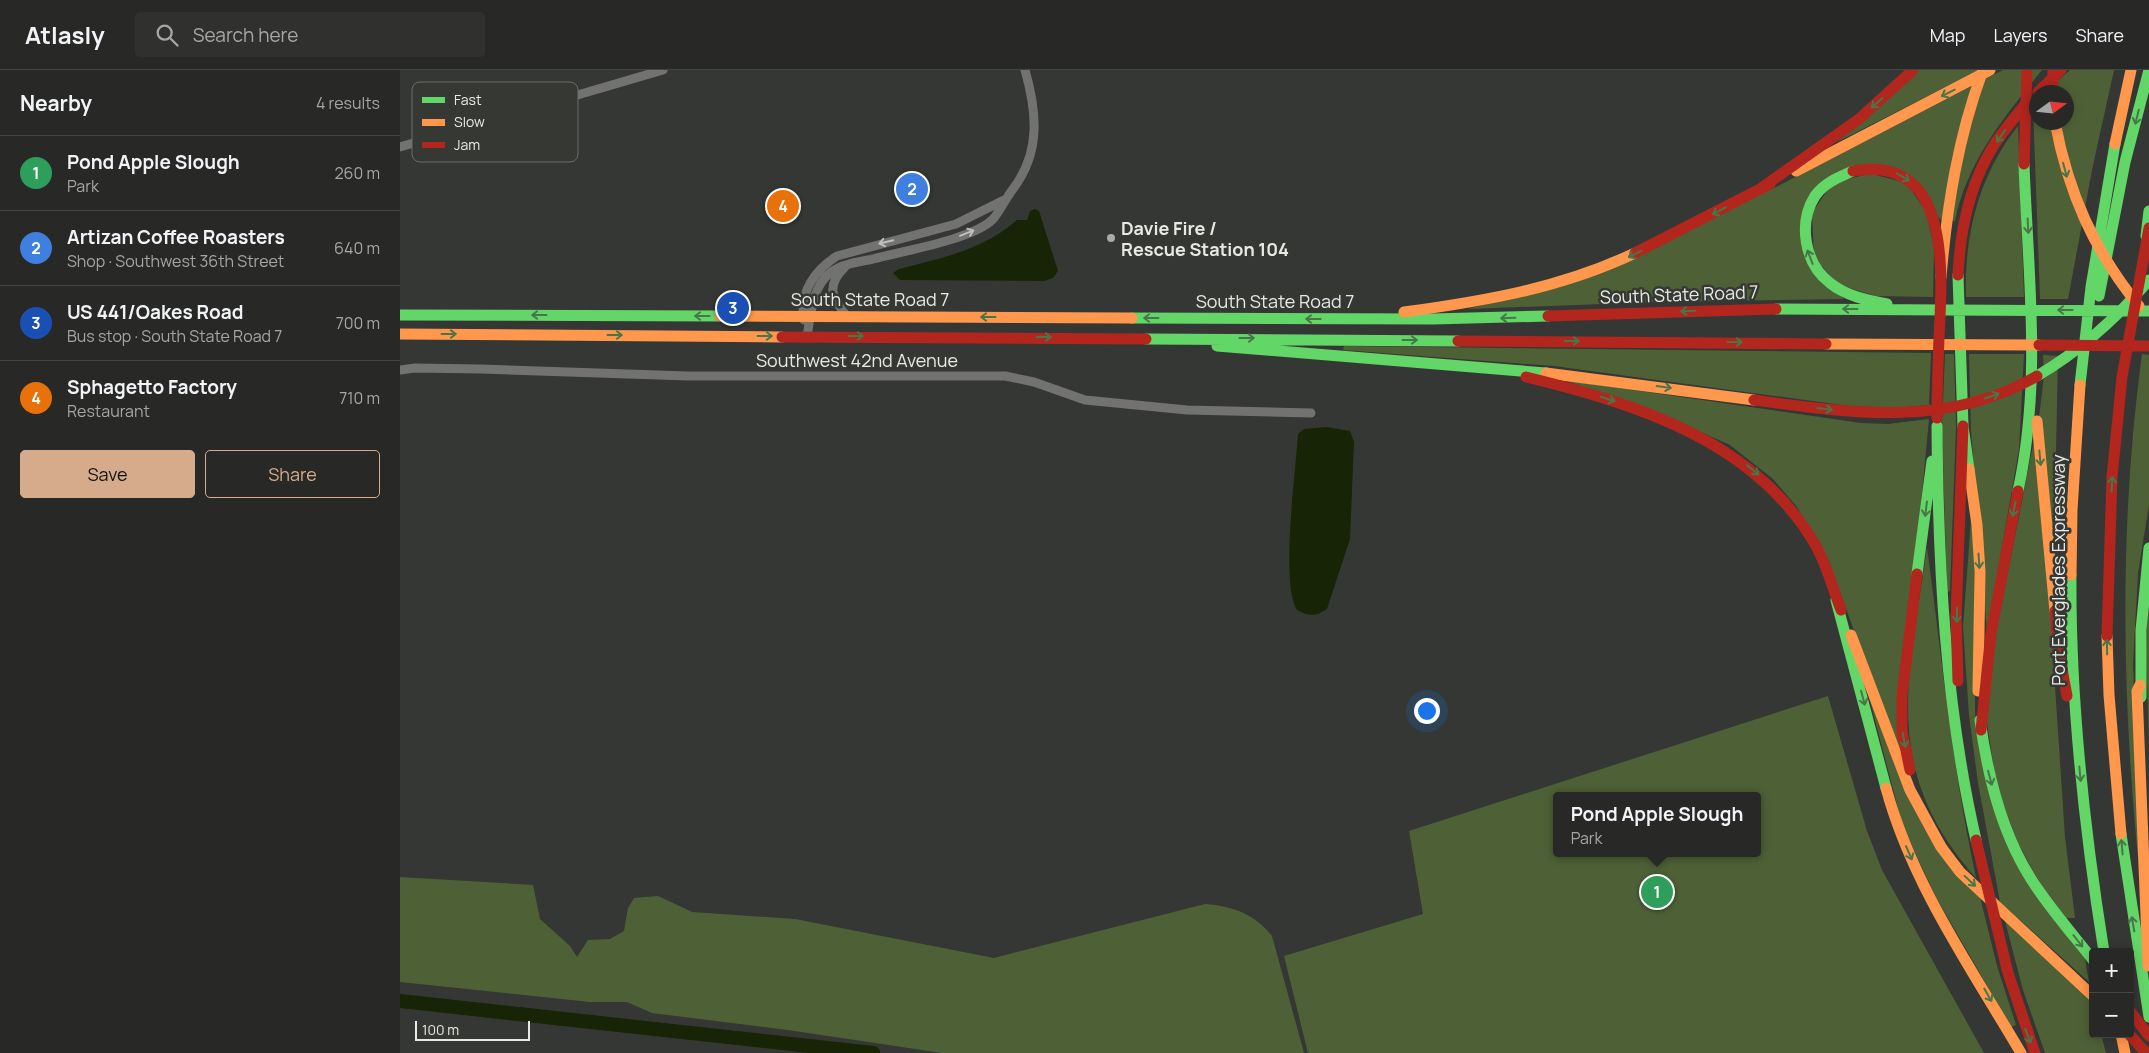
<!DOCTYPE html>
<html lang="en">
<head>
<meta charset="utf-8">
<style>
  :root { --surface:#282927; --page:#30312f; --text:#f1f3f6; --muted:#a5a6a7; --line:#444544; --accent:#d6ab8b }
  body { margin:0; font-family:Manrope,sans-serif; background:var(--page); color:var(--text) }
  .controls { position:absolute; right:15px; bottom:15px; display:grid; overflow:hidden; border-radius:5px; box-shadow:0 2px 12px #0003 }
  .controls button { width:45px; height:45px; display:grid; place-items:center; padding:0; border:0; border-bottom:1px solid var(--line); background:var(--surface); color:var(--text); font:25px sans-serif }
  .compass { position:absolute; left:1629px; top:15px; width:45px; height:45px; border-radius:50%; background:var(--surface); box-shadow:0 2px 12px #0003; rotate:75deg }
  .scale { position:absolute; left:15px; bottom:12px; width:115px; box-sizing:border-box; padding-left:5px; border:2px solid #e7e9e6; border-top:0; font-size:14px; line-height:18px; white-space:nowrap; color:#e7e9e6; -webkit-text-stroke:4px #353833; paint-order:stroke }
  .you { position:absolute; left:1026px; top:640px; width:18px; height:18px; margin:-12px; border:4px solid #fff; border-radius:50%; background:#1a73e8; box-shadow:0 0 0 8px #1a73e833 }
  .badge { display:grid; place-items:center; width:32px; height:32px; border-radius:50%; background:var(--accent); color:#fff; font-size:16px; font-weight:700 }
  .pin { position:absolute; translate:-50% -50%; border:2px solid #fff; box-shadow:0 1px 5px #0006 }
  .popup { position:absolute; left:1153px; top:722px; width:208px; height:65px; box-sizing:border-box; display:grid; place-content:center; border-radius:5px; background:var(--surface); filter:drop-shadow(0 1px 4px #0005); font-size:16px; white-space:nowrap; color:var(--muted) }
  .popup b { font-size:19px; color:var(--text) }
  .popup::after { content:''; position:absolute; left:50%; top:100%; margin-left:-10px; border:10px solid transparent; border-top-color:var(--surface) }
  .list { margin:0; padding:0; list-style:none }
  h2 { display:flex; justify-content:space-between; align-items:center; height:65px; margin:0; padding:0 20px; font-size:21px }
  h2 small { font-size:16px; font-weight:400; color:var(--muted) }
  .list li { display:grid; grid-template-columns:32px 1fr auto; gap:15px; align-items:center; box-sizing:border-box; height:75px; padding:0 20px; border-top:1px solid var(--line) }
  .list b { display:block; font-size:19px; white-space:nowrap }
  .list p { margin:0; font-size:16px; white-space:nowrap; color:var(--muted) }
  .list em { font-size:16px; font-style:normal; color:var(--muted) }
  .actions { display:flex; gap:10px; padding:15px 20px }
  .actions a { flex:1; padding:11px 0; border:1px solid var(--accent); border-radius:5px; text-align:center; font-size:18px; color:var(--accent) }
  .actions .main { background:var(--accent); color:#111 }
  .icon { flex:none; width:28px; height:28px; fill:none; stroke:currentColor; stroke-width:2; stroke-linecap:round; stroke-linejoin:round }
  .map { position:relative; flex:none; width:1749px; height:983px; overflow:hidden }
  header { display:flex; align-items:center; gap:30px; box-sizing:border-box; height:70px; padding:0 25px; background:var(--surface); border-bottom:1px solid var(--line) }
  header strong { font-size:24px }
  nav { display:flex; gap:28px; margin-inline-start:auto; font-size:18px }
  .search { width:350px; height:45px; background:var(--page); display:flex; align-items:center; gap:12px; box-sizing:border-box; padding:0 18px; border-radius:5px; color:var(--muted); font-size:19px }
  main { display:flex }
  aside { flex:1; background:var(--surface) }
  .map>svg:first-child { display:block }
</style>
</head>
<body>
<header>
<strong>Atlasly</strong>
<div class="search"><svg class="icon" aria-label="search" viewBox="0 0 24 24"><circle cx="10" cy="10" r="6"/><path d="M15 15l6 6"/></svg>Search here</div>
<nav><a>Map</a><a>Layers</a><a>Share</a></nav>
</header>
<main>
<aside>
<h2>Nearby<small>4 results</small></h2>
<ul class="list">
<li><span class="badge" style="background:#2e9e5b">1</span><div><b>Pond Apple Slough</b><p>Park</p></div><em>260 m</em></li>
<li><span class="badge" style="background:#3f7fe0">2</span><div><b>Artizan Coffee Roasters</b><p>Shop · Southwest 36th Street</p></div><em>640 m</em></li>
<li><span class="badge" style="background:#1a4fb4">3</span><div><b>US 441/Oakes Road</b><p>Bus stop · South State Road 7</p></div><em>700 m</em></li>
<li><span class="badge" style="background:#e8710a">4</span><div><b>Sphagetto Factory</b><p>Restaurant</p></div><em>710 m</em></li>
</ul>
<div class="actions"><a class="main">Save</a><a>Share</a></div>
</aside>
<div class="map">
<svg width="1749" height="983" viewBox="0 0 1749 983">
  <rect width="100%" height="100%" fill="#353734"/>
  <!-- green -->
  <path fill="#4e6136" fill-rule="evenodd" d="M 1518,0 L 1579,0 L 1437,72 Z
    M 1603,0 L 1642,0 C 1604,47 1567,91 1555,151 L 1542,151 L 1494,98 L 1418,116 L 1404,177 L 1444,229 L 1255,232 L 1067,239 L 1121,226 L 1372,119 Z
    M 1670,0 L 1714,0 L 1692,100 L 1668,229 L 1640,229 L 1633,36 L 1636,32 L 1636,52 L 1666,52 L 1666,22 L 1645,22 Z
    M 1618,56 L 1624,227 L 1566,227 C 1564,165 1579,105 1618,56 Z
    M 1461,101 L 1506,113 L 1526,141 L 1534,178 L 1533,227 L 1475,226 L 1437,214 L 1414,187 L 1412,143 L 1431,115 Z
    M 944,276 L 1531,283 L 1529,335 L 1494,338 L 1449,336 L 1154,296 L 943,280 Z
    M 1545,284 L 1554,284 L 1556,357 L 1550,521 L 1547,522 L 1542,356 Z
    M 1569,284 L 1624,284 L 1619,379 L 1587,563 L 1571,361 Z
    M 1742,284 L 1749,285 L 1749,435 L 1738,503 L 1733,594 L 1741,817 C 1722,640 1718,461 1742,284 Z
    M 1643,285 L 1658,286 L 1652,571 L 1665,767 L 1675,848 L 1666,848 L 1643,819 L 1618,773 L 1597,718 L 1587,653 L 1588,603 L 1640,340 L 1644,305 Z
    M 1164,310 L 1461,353 L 1488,354 L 1529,349 L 1513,518 L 1503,685 L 1456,566 L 1428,489 L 1397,437 L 1373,409 L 1330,375 L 1267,347 Z
    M 1571,450 L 1574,453 L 1575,642 L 1576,660 L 1592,732 L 1685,888 L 1689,912 L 1600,832 L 1578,713 L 1569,645 L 1563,557 Z
    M 1527,477 C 1542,589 1552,697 1576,808 C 1479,699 1509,608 1527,477 Z
    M 1749,510 L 1749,670 L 1746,584 Z
    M 1465,612 L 1498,697 L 1580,827 L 1597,896 L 1616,955 L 1611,957 L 1536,827 L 1503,757 Z
    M 1428,626 L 1467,761 L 1482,800 L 1584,983 L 908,983 L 884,886 L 1023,844 L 1009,761 ZM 1157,726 L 1357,726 L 1357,783 L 1157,783 Z
    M 0,807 L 133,815 L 140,849 L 170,876 L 177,887 L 188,870 L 210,869 L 224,861 L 228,838 L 234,828 L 258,826 L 292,842 L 395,849 L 594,888 L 805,834 C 832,836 855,844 872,866 L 904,983 L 542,983 L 388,960 L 252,943 L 227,932 L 190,932 L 0,912 Z
    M 1605,851 L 1693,928 L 1693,964 L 1701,964 L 1706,983 L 1645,983 L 1623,920 Z"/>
  <!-- water -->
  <path fill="#172405" d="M 635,139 L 639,141 L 658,201 L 653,208 L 644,211 L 500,210 L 493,203 L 499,199 C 542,188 583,180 617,150 L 627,150 L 630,141 Z
    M 927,357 L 950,361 L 954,372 L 950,469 L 927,539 C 916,547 907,546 897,540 C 880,514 896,400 898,364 L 904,359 Z"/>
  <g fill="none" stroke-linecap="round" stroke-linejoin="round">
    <!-- river -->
    <path stroke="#172405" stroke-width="14" d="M 0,931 L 473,983"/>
    <!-- street -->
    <path stroke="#727271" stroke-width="9" d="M 0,77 L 263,0
      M 445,197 C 426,215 431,229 448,247
      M 404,250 C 399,222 415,200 437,186 L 556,154 L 604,130
      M 407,266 C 411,245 412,217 430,203 C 441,194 459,192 473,189 C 502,181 576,169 594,148 C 601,139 606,128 613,119 C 641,82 637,42 625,0
      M 0,300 L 15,298 L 81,299 L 288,306 L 605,306 L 634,312 L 685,330 L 787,340 L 911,343"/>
    <!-- fast -->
    <path stroke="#63d668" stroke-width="11" d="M 1453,101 C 1439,107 1424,113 1415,126 C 1398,153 1404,193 1430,213 C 1446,226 1467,230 1487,234
      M 1746,166 L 1749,141
      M 1558,205 L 1563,356 L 1569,399
      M 1699,226 L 1725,92 L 1749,0
      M 1376,239 L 1749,241
      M 0,245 L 320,246
      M 732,248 L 1033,249 L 1148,246
      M 746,269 L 1058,271
      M 817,276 L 1146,303
      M 1637,306 C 1681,280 1716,249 1749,210
      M 1680,315 L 1691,217 L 1715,74
      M 1537,356 C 1538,495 1545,635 1576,770
      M 1618,421 C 1642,311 1628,205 1624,94
      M 1517,504 L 1532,391
      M 1671,505 C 1670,632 1684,757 1704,882
      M 1436,530 L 1486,718
      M 1741,627 L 1741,560 L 1749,478
      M 1580,650 C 1588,709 1603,769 1637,818 C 1654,843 1674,866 1693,890
      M 1721,764 L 1749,947"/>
    <!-- slow -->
    <path stroke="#ff974d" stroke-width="11" d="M 1655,52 C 1668,122 1694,181 1739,236
      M 1715,74 L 1731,0
      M 1396,101 L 1590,0
      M 1541,207 C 1547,136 1558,67 1583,0
      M 1004,242 C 1085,231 1161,218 1235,183
      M 320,246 L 732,248
      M 0,264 L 382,267
      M 1426,274 L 1639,275
      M 1146,303 L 1354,330
      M 1637,351 L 1655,541
      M 1569,399 L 1577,455 L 1580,502 L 1578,621
      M 1671,505 L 1672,440 L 1680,315
      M 1451,565 L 1510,720 L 1541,777 L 1560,802 L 1693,926
      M 1707,566 L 1709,625 L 1721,764
      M 1740,615 L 1737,621 L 1748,896
      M 1486,718 C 1512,814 1571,898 1621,983
      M 1721,964 L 1725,983"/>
    <!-- jam -->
    <path stroke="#b3261e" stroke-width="11" d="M 1653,1 L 1653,22
      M 1638,22 L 1661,0
      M 1624,94 L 1627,0
      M 1453,101 C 1553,84 1542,205 1539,268 C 1538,295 1537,321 1537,348
      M 1360,119 L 1459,49 L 1513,0
      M 1235,183 L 1370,114
      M 1558,205 C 1560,161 1570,113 1594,75 C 1604,60 1616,46 1627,32
      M 1148,246 L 1376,239
      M 382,267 L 746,269
      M 1058,271 L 1426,274
      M 1639,275 L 1749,276
      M 1126,307 C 1237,334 1356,371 1416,476 C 1427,496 1433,519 1441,540
      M 1354,330 C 1451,343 1548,358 1637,306
      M 1655,541 L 1658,577 L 1667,626
      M 1707,566 L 1712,407 L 1722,307 L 1749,158
      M 1558,611 L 1556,547 L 1563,356
      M 1581,660 L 1591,563 L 1618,421
      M 1510,700 L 1502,661 L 1502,625 L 1517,504
      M 1576,770 L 1608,903 L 1635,983
      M 1730,941 L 1749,966
      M 1729,964 L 1746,983"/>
  </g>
  <!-- one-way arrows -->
  <defs><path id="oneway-shaft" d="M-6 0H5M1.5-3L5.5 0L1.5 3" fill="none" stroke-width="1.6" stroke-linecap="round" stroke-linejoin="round" transform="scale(1.25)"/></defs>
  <g stroke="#477748">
    <use href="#oneway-shaft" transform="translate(1548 23) rotate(153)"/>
    <use href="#oneway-shaft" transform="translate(1477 33) rotate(139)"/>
    <use href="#oneway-shaft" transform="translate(1737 47) rotate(104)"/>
    <use href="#oneway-shaft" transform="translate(1601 66) rotate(125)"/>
    <use href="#oneway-shaft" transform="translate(1665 100) rotate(75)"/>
    <use href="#oneway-shaft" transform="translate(1503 107) rotate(30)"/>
    <use href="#oneway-shaft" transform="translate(1319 141) rotate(152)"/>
    <use href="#oneway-shaft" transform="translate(1628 156) rotate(87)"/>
    <use href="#oneway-shaft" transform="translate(1235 184) rotate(154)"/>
    <use href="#oneway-shaft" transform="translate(1410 187) rotate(-111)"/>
    <use href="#oneway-shaft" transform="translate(1450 239) rotate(-180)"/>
    <use href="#oneway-shaft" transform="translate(1665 240) rotate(-180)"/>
    <use href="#oneway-shaft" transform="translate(1288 241) rotate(178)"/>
    <use href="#oneway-shaft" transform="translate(139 245) rotate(-180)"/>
    <use href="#oneway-shaft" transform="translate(302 246) rotate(-180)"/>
    <use href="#oneway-shaft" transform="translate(588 247) rotate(-180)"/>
    <use href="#oneway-shaft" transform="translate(751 248) rotate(-180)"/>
    <use href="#oneway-shaft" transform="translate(1108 248) rotate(178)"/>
    <use href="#oneway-shaft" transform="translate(913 249) rotate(-180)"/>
    <use href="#oneway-shaft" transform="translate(49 264)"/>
    <use href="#oneway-shaft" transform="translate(215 265)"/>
    <use href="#oneway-shaft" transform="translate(365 266)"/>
    <use href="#oneway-shaft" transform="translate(456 266)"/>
    <use href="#oneway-shaft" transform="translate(644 267)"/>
    <use href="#oneway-shaft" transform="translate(847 268)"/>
    <use href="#oneway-shaft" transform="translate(1010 270)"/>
    <use href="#oneway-shaft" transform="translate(1172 271)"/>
    <use href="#oneway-shaft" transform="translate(1335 272)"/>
    <use href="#oneway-shaft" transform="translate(1264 317) rotate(8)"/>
    <use href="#oneway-shaft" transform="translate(1592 326) rotate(-19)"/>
    <use href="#oneway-shaft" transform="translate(1208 329) rotate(18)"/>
    <use href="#oneway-shaft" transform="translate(1425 339) rotate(8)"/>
    <use href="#oneway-shaft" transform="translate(1640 388) rotate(85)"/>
    <use href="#oneway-shaft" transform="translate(1353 400) rotate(40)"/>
    <use href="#oneway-shaft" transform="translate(1712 414) rotate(-87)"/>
    <use href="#oneway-shaft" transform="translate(1526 439) rotate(97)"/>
    <use href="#oneway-shaft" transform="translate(1614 439) rotate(102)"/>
    <use href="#oneway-shaft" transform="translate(1579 491) rotate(86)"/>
    <use href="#oneway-shaft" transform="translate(1557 545) rotate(91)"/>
    <use href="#oneway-shaft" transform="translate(1707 577) rotate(-91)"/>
    <use href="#oneway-shaft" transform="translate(1463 628) rotate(75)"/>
    <use href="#oneway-shaft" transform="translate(1504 670) rotate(80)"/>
    <use href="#oneway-shaft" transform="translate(1680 704) rotate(85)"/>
    <use href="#oneway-shaft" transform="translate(1590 708) rotate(75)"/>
    <use href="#oneway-shaft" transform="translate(1722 777) rotate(-95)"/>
    <use href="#oneway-shaft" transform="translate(1509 783) rotate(66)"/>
    <use href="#oneway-shaft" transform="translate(1570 811) rotate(43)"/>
    <use href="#oneway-shaft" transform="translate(1733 854) rotate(-100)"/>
    <use href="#oneway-shaft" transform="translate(1678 871) rotate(52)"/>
    <use href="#oneway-shaft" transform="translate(1588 925) rotate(60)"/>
    <use href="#oneway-shaft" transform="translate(1628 966) rotate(69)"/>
  </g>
  <g stroke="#bebfbd">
    <use href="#oneway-shaft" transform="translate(567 163) rotate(-22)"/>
    <use href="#oneway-shaft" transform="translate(486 172) rotate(166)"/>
  </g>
  <!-- markers -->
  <circle fill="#a9aba8" stroke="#353833" stroke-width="2" cx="711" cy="168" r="5"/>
  <g text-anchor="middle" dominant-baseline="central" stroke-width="5" stroke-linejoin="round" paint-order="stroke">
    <!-- poi labels -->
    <g font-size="18" font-weight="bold" fill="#e7e9e6" stroke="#353833" text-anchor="start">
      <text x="721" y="158">Davie Fire /<tspan x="721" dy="21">Rescue Station 104</tspan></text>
    </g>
    <!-- street labels -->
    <g font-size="18" fill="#e7e9e6" stroke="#353833">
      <text transform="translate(1279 224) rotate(-2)">South State Road 7</text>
      <text x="470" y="229">South State Road 7</text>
      <text x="875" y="231">South State Road 7</text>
      <text x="457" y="290">Southwest 42nd Avenue</text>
      <text transform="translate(1658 500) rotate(-90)">Port Everglades Expressway</text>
    </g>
  </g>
  <!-- legend -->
  <rect x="12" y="12" width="166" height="80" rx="8" fill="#353833" stroke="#6a6d69" stroke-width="1"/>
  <rect x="22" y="27" width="23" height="6" fill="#63d668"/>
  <rect x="22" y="49" width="23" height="7" fill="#ff974d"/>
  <rect x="22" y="72" width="23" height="6" fill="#b3261e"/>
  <g font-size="14" fill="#e7e9e6">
    <text x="54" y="35">Fast</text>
    <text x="54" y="57">Slow</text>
    <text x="54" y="80">Jam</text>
  </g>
</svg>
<div class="controls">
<button>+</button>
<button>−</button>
</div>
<svg class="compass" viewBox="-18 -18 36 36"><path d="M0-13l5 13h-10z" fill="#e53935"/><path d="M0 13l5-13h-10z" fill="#a5a6a7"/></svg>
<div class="scale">100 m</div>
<div class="you"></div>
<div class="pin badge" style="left:1257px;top:822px;background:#2e9e5b">1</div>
<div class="popup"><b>Pond Apple Slough</b>Park</div>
<div class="pin badge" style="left:512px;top:119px;background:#3f7fe0">2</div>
<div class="pin badge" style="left:333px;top:238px;background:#1a4fb4">3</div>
<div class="pin badge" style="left:383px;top:136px;background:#e8710a">4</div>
</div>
</main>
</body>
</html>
